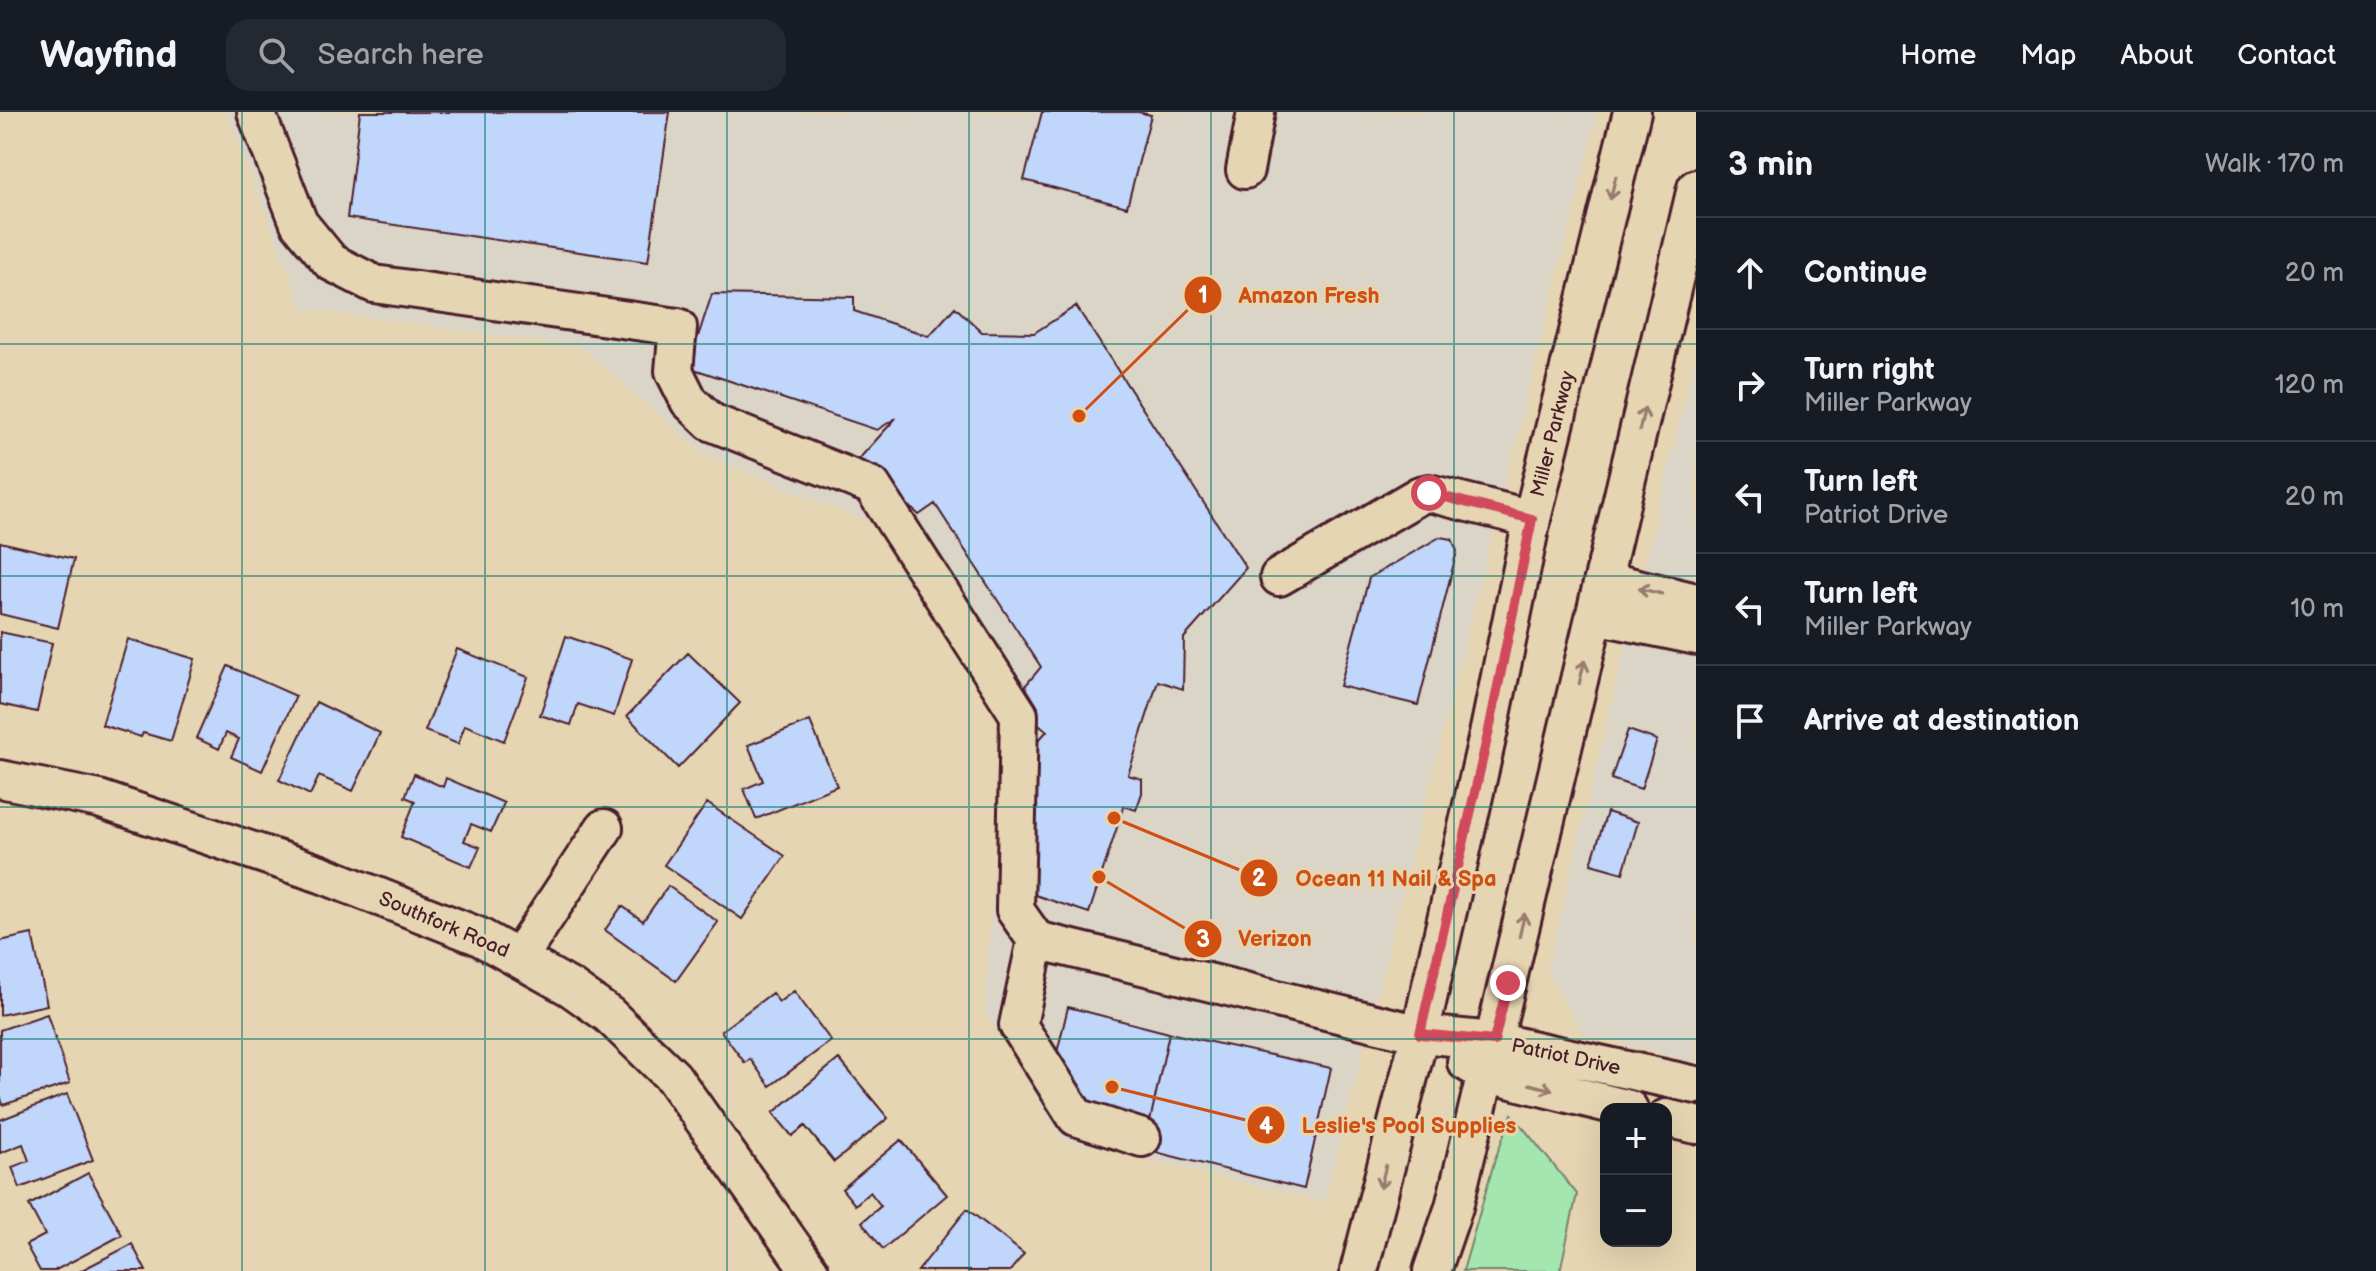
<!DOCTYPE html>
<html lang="en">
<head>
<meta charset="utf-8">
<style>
  :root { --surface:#171b24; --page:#242831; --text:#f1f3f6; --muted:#9ea1a6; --line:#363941 }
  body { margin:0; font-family:"Balsamiq Sans",sans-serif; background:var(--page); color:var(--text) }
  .controls { position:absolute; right:24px; bottom:24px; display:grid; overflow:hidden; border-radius:16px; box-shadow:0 8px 32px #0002 }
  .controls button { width:72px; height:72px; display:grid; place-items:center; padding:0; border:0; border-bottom:2px solid var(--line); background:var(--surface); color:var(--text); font:40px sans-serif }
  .stop { position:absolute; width:24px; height:24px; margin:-18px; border:6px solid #d1495b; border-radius:50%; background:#fff }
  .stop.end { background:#d1495b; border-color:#fff; box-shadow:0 2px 8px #0008 }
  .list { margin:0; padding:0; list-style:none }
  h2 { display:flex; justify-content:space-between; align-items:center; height:104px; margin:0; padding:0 32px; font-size:34px }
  h2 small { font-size:26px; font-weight:400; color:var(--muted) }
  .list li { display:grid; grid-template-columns:52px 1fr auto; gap:24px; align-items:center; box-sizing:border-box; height:112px; padding:0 32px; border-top:2px solid var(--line) }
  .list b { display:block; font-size:30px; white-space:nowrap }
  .list p { margin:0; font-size:26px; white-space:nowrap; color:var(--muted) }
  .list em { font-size:26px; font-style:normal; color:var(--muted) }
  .icon { flex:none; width:44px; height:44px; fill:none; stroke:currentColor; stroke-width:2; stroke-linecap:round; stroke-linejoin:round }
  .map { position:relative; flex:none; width:1696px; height:1159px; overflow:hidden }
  header { display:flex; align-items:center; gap:48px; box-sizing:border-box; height:112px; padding:0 40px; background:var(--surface); border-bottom:2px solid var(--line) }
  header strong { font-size:38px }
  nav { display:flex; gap:44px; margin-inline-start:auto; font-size:28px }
  .search { width:560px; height:72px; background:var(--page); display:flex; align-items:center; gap:20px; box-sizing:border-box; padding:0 28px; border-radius:24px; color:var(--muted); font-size:30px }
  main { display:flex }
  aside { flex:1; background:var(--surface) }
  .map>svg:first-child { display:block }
</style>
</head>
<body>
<header>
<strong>Wayfind</strong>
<div class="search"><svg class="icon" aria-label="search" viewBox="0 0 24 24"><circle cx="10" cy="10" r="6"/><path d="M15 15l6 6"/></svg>Search here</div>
<nav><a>Home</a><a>Map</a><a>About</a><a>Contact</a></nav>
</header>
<main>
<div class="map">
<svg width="1696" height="1159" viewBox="0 0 1696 1159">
  <rect width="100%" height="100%" fill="#e6d5b2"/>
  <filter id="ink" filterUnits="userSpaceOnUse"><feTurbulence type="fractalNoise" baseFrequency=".0125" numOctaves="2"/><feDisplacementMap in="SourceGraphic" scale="16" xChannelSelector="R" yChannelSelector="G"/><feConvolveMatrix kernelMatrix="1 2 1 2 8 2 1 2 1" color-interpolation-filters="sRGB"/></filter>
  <g filter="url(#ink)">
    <!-- built -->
    <path fill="#dbd5c8" d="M 226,0 L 1595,0 L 1597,4 L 1325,1090 L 1062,1027 L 985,900 L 1003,608 L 882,416 L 703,342 L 582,236 L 303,196 Z
      M 1696,241 L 1696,950 L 1583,922 L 1547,858 Z"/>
    <!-- green -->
    <path fill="#a4e6b0" stroke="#77826e" stroke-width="2" d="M 1512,1002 L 1577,1082 L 1560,1159 L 1463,1159 L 1495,1047 Z"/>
    <!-- building -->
    <path fill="#c0d6fa" stroke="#4a1f2b" stroke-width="2" d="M 360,0 L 670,0 L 648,150 L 347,106 Z
      M 1042,0 L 1138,0 L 1151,3 L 1127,95 L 1024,68 Z
      M 712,182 L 854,185 L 854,199 L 929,224 L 955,195 L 982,220 L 1034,221 L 1076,194 L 1246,456 L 1184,526 L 1183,577 L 1158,569 L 1128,663 L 1142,667 L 1142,681 L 1136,698 L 1124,694 L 1089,801 L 1035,783 L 1037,630 L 1047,619 L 1033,607 L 1038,595 L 1025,574 L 1041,555 L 935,392 L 919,403 L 858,348 L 896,306 L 877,318 L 688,255 Z
      M 1440,425 L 1452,427 L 1457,439 L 1418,593 L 1340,574 L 1369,466 Z
      M 0,430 L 74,447 L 58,516 L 0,502 Z
      M 0,520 L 52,531 L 37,600 L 0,592 Z
      M 566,524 L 632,547 L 614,604 L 578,592 L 571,613 L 540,603 Z
      M 128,527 L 195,547 L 171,629 L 143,621 L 141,625 L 102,613 Z
      M 457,537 L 528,565 L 504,629 L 465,613 L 458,632 L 425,619 Z
      M 688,541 L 740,591 L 678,656 L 627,604 Z
      M 228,554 L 296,584 L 262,659 L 231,645 L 239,627 L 226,621 L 219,637 L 196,626 Z
      M 316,590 L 380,621 L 353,679 L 319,664 L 310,683 L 279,668 Z
      M 810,609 L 837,674 L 756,707 L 744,677 L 763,669 L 748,633 Z
      M 1628,618 L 1657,628 L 1641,677 L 1611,667 Z
      M 414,662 L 443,675 L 446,666 L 504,691 L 491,720 L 471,712 L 464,729 L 480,735 L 471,755 L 401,725 L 415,689 L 405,685 Z
      M 707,691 L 785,744 L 742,807 L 664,753 Z
      M 1607,700 L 1638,710 L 1623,761 L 1591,752 Z
      M 668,774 L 718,810 L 676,869 L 605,818 L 622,794 L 643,809 Z
      M 32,822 L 47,893 L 0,903 L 0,829 Z
      M 794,879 L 831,929 L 770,974 L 750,947 L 745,951 L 721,919 L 772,881 L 779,890 Z
      M 1068,895 L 1169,921 L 1149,1014 L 1080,998 L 1054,953 Z
      M 47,902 L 70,971 L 3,993 L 0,983 L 0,918 Z
      M 1169,921 L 1331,956 L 1304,1077 L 1147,1038 L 1149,1014 Z
      M 839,947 L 888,1006 L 834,1050 L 805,1014 L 792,1024 L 773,1001 Z
      M 67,982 L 93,1048 L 20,1076 L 12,1055 L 29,1049 L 23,1032 L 0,1041 L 0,1008 Z
      M 901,1028 L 947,1083 L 883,1137 L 862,1110 L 881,1094 L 870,1080 L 855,1093 L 842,1077 Z
      M 88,1061 L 122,1123 L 54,1159 L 40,1159 L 26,1133 L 45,1123 L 29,1093 Z
      M 967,1097 L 1024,1142 L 1010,1159 L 918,1159 Z
      M 132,1132 L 146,1159 L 80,1159 Z"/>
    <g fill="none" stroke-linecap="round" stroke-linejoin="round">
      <!-- minor casing -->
      <g stroke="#4a1f2b" stroke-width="42">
        <path id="minor" d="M 256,0 L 299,111 L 331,150 L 374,172 L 678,215 L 674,259 L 689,289 L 711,310 L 872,374 L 1019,603 L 1015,798 L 1036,828 L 1018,913 L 1076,1005 L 1142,1026
          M 1245,58 L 1256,0
          M 1279,465 L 1420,383 L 1429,381 L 1532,407
          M 1604,468 L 1696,490
          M 1595,503 L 1696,524
          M 0,667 L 99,687 L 321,762 L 478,824 L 571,876 L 609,903 L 673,965 L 810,1159
          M 1036,828 L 1420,922 L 1494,929 L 1696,973
          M 519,845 L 604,716
          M 1466,950 L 1484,961 L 1629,997
          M 1666,1006 L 1696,1013
          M 1359,1159 L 1420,922 L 1489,618 L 1532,407 L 1632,0
          M 1432,1159 L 1454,1095 L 1696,76"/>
      </g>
      <!-- minor -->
      <use href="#minor" stroke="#e6d5b2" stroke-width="36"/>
    </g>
    <!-- one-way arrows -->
    <defs><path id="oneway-shaft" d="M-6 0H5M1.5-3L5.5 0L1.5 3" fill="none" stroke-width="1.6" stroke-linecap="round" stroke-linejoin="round" transform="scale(2)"/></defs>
    <g stroke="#987a6e">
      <use href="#oneway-shaft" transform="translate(1613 76) rotate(104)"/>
      <use href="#oneway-shaft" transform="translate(1642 307) rotate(-77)"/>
      <use href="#oneway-shaft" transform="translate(1650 479) rotate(-166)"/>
      <use href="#oneway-shaft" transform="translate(1582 560) rotate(-77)"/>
      <use href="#oneway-shaft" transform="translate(1522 813) rotate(-77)"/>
      <use href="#oneway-shaft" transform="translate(1541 975) rotate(14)"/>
      <use href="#oneway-shaft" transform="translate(1383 1065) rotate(104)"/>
    </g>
  </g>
  <g fill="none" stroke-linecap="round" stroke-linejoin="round" filter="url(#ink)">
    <!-- route -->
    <path stroke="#d1495b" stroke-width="10" d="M 1429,381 L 1532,407 L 1489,618 L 1420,922 L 1494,929 L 1508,871"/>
  </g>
  <!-- grid -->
  <path fill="none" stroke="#0f766e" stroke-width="2" stroke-opacity="0.55" d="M 242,0 L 242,1159M 485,0 L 485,1159M 727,0 L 727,1159M 969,0 L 969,1159M 1211,0 L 1211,1159M 1454,0 L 1454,1159M 0,232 L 1696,232M 0,464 L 1696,464M 0,695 L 1696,695M 0,927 L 1696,927"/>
  <g text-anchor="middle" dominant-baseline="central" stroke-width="6" stroke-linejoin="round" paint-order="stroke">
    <!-- street labels -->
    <g font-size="20" fill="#4a1f2b" stroke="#e6d5b2">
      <text transform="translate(1553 322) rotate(-76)">Miller Parkway</text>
      <text transform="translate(444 813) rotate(23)">Southfork Road</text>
      <text transform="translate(1566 945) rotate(12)">Patriot Drive</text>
    </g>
  </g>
  <!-- callouts -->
  <path fill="none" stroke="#d05011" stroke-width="3" d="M1079 304L1203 183M1114 706L1259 766M1099 765L1203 827M1112 975L1266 1013"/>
  <g fill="#d05011" stroke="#e6d5b2" stroke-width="3">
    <circle cx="1079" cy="304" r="8"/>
    <circle cx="1114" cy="706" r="8"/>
    <circle cx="1099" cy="765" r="8"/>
    <circle cx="1112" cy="975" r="8"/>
    <circle cx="1203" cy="183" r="20"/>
    <circle cx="1259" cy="766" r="20"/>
    <circle cx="1203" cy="827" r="20"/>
    <circle cx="1266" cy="1013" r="20"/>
  </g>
  <g font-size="24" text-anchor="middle" font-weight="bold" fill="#fff">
    <text x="1203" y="191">1</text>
    <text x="1259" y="774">2</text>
    <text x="1203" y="835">3</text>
    <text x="1266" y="1022">4</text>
  </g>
  <g font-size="22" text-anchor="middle" font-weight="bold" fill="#d05011" stroke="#e6d5b2" stroke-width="6" stroke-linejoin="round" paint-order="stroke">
    <text x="1309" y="191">Amazon Fresh</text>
    <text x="1396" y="774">Ocean 11 Nail &amp; Spa</text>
    <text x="1275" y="834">Verizon</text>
    <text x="1409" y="1021">Leslie's Pool Supplies</text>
  </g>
</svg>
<div class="controls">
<button>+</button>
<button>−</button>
</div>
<div class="stop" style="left:1429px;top:381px"></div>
<div class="stop end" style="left:1508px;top:871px"></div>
</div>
<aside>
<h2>3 min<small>Walk · 170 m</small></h2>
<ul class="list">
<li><svg class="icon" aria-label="ahead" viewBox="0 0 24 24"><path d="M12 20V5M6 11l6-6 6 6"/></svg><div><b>Continue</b></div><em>20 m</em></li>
<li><svg class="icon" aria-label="right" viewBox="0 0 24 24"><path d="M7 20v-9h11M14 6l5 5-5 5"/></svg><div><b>Turn right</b><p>Miller Parkway</p></div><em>120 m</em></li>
<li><svg class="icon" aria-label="left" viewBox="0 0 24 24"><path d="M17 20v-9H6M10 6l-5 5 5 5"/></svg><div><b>Turn left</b><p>Patriot Drive</p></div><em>20 m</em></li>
<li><svg class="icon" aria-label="left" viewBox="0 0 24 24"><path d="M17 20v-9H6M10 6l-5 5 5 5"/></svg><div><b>Turn left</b><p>Miller Parkway</p></div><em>10 m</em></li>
<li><svg class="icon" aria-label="arrive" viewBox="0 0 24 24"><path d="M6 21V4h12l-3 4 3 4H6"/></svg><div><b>Arrive at destination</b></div></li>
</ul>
</aside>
</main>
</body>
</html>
